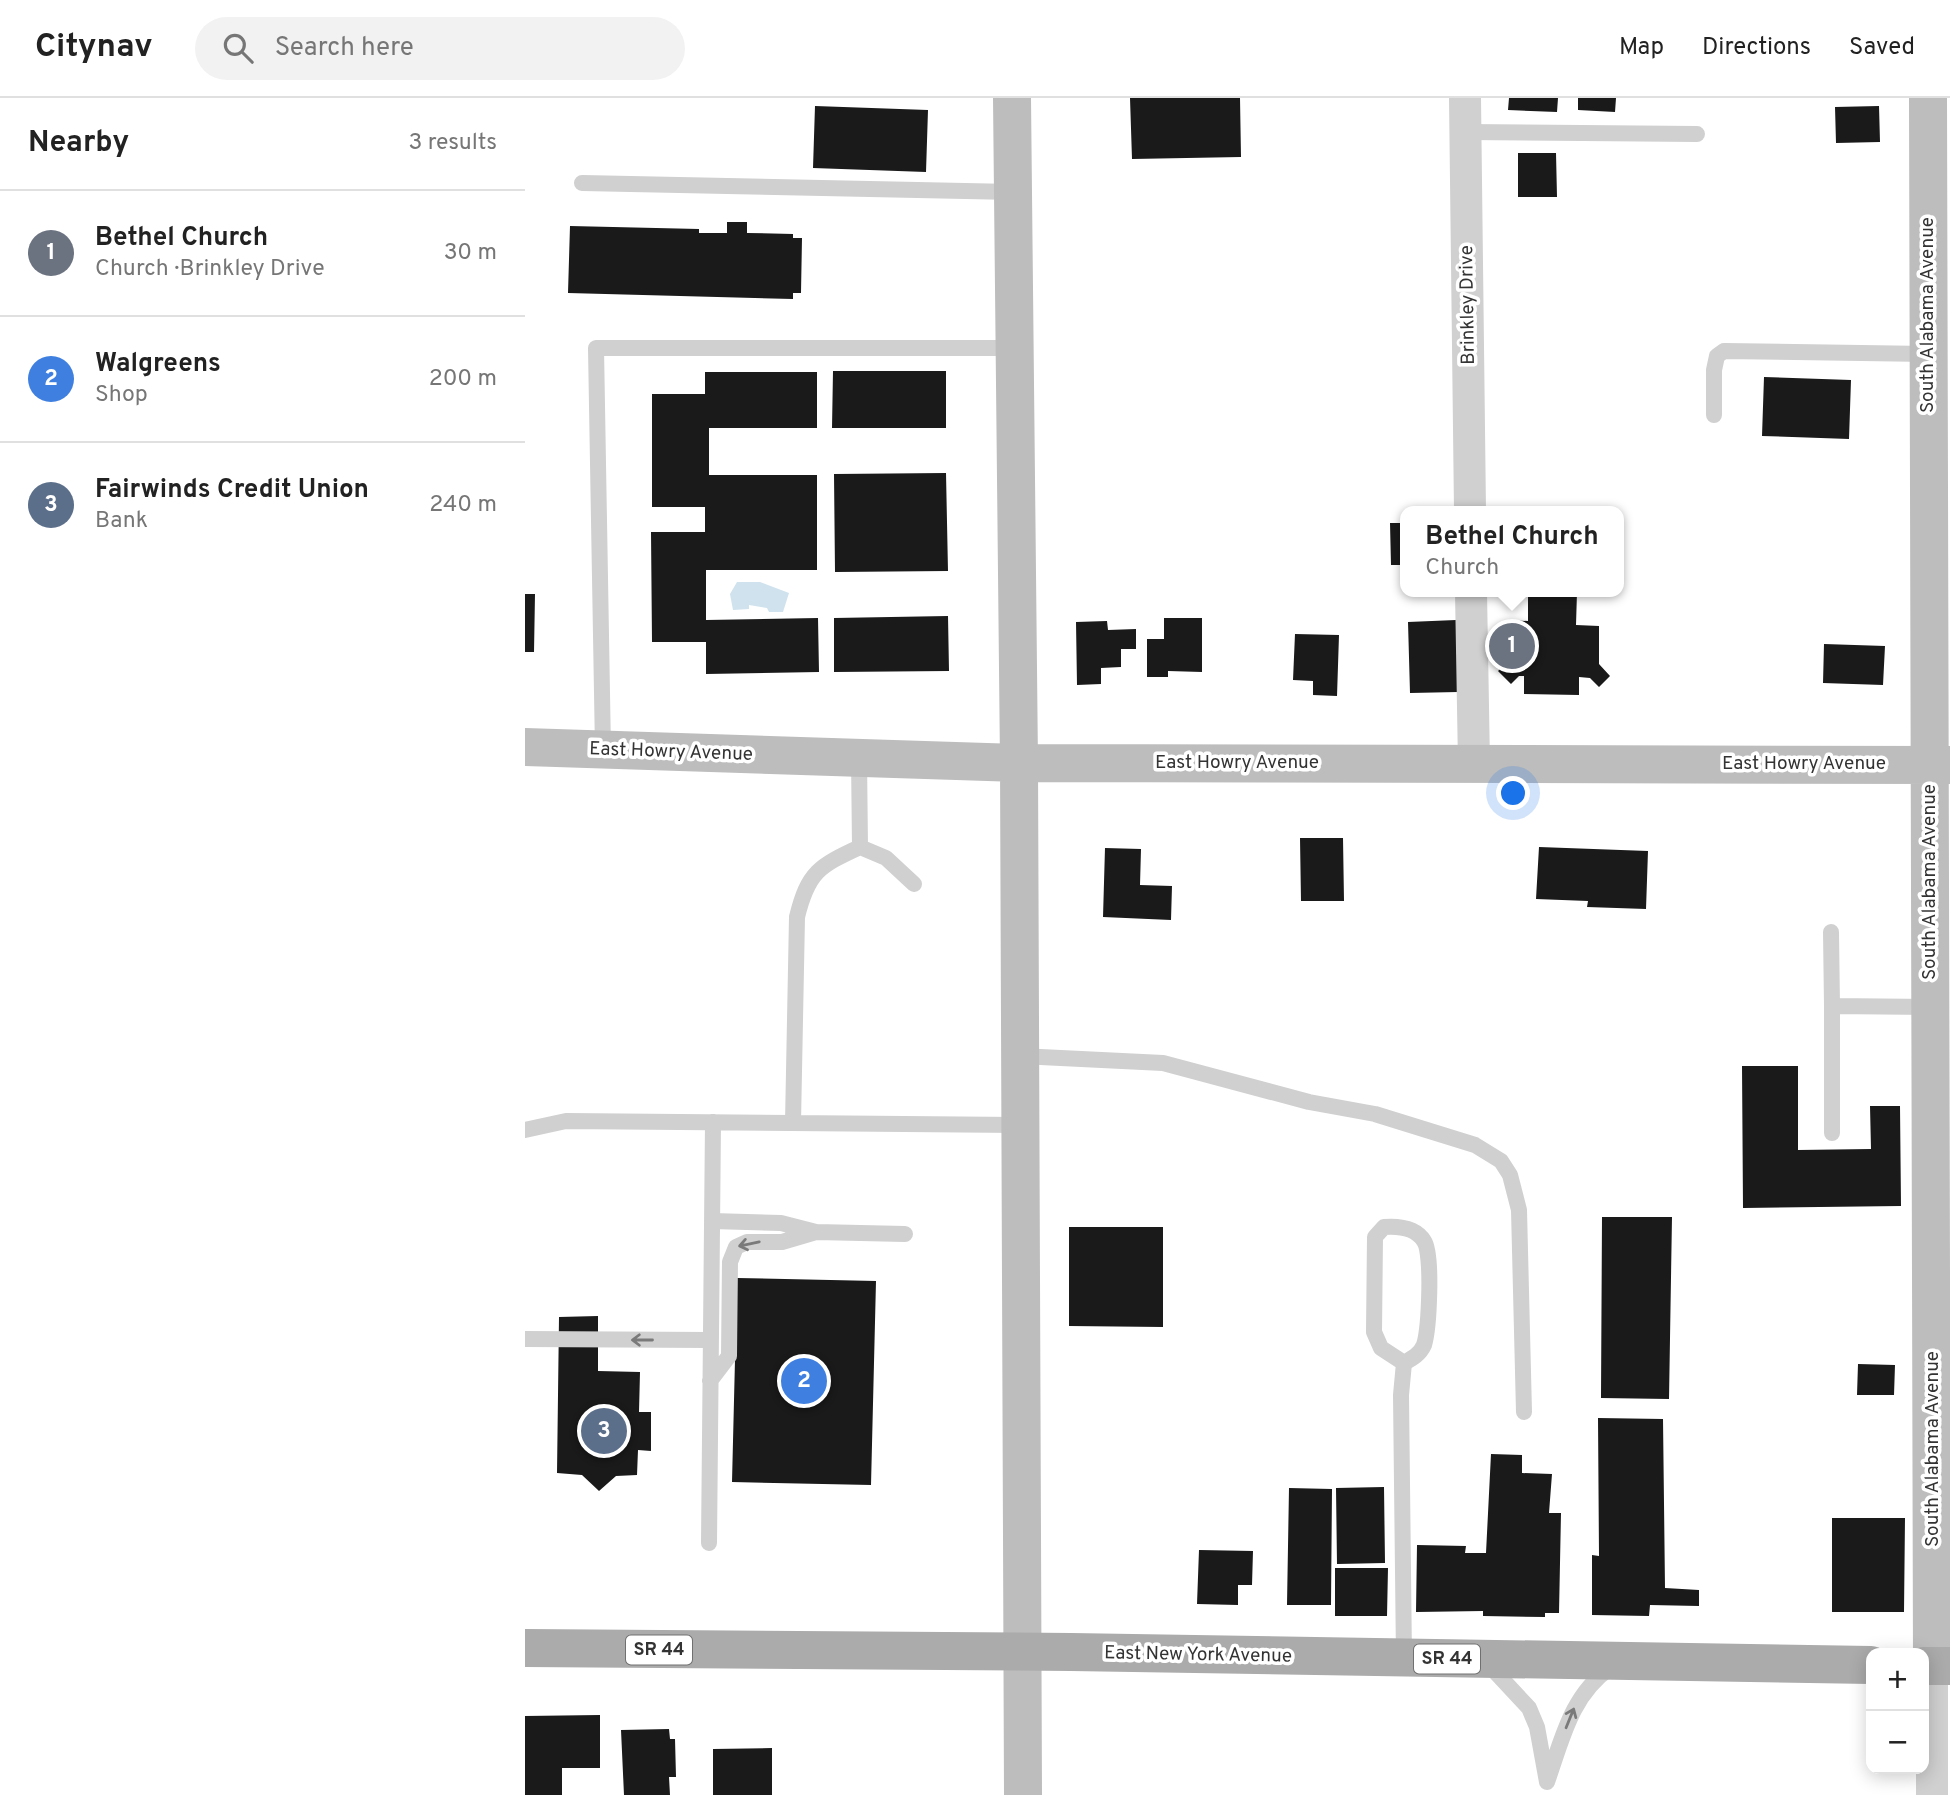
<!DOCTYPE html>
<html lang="en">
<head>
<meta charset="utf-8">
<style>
  :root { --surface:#fff; --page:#f2f2f2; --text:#222; --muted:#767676; --line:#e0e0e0; --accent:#db2777 }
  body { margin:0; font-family:Overpass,sans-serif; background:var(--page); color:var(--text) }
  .controls { position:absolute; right:21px; bottom:21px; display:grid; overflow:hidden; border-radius:14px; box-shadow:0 4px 18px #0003 }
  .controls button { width:63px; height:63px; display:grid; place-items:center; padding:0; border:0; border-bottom:2px solid var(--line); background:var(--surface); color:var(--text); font:35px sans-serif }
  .you { position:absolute; left:989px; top:696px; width:24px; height:24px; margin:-18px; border:5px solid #fff; border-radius:50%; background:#1a73e8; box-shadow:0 0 0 10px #1a73e833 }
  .badge { display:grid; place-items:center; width:46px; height:46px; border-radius:50%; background:var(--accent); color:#fff; font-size:23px; font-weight:700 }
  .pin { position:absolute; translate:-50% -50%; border:4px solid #fff; box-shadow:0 2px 7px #0006 }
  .popup { position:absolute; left:875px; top:408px; width:224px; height:91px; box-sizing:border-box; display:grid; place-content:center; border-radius:14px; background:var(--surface); filter:drop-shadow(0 2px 5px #0005); font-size:23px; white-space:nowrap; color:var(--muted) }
  .popup b { font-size:26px; color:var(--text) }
  .popup::after { content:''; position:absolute; left:50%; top:100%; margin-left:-14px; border:14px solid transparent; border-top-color:var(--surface) }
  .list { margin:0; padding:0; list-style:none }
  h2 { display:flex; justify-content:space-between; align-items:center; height:91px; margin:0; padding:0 28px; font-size:30px }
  h2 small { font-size:23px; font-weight:400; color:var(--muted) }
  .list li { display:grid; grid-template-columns:46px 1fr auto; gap:21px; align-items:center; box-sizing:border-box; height:126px; padding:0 28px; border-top:2px solid var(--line) }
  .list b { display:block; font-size:26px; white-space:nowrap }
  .list p { margin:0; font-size:23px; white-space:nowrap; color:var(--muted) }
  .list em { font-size:23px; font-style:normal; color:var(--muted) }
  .icon { flex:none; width:38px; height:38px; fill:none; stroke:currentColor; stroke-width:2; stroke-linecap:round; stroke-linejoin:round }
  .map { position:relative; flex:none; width:1425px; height:1697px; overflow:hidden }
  header { display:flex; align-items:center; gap:42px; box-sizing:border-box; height:98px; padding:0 35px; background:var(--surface); border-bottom:2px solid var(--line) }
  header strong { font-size:33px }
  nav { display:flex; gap:38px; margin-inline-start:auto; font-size:24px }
  .search { width:490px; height:63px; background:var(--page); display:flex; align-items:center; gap:18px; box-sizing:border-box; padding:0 24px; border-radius:38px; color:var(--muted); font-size:26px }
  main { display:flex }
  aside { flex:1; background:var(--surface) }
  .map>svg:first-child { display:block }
</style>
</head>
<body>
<header>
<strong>Citynav</strong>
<div class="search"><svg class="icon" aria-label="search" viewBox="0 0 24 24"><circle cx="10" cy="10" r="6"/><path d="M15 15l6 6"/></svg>Search here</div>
<nav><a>Map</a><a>Directions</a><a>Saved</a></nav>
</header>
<main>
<aside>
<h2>Nearby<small>3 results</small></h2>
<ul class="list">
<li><span class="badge" style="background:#6b7280">1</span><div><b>Bethel Church</b><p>Church · Brinkley Drive</p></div><em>30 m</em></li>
<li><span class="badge" style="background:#3f7fe0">2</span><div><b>Walgreens</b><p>Shop</p></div><em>200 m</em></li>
<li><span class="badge" style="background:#5c6f8a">3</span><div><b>Fairwinds Credit Union</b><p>Bank</p></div><em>240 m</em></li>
</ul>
</aside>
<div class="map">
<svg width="1425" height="1697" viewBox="0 0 1425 1697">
  <rect width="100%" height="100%" fill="#fff"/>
  <!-- water -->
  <path fill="#cfe2ee" d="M 212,484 L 235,484 L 264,495 L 258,514 L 244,514 L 242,510 L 224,507 L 224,511 L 208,512 L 205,496 Z"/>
  <!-- building -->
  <path fill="#1a1a1a" d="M 605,0 L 715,0 L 716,59 L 607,61 Z
    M 984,0 L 1033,0 L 1032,14 L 983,12 Z
    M 1053,0 L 1091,0 L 1090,14 L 1053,12 Z
    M 290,8 L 403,12 L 401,74 L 288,70 Z
    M 1354,8 L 1355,44 L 1311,45 L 1310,9 Z
    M 993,55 L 1031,55 L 1032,99 L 993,99 Z
    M 202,124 L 222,124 L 222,135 L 268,136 L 268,140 L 277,140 L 276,195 L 268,195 L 268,201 L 43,195 L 45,128 L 174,131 L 174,135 L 202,135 Z
    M 308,273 L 421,273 L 421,330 L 307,330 Z
    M 180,274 L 292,274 L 292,330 L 184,330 L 184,377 L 292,377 L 292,472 L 181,472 L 181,522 L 293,520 L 294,574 L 181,576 L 181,544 L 127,544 L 126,434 L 180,434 L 180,409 L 127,409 L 127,296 L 180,296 Z
    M 1239,279 L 1326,282 L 1324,341 L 1237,338 Z
    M 421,375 L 423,473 L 310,474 L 309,376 Z
    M 865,425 L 880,425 L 880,467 L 866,467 Z
    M 1003,494 L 1052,494 L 1051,527 L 1074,528 L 1074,566 L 1085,578 L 1074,589 L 1065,580 L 1054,579 L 1054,597 L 999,596 L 999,578 L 994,578 L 986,586 L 973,573 L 980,566 L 981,522 L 1003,523 Z
    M 0,496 L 10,496 L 9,554 L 0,554 Z
    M 423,518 L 424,573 L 309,574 L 309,520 Z
    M 639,520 L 677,520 L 677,574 L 643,573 L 643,579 L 622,579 L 622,541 L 639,541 Z
    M 931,522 L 933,594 L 885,595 L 883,524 Z
    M 582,523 L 583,532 L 611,531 L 611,551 L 596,551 L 596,569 L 576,570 L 576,586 L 552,587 L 551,524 Z
    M 770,536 L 814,537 L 812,598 L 788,597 L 788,583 L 768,582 Z
    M 1299,546 L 1360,548 L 1358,587 L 1298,585 Z
    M 775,740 L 818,740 L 819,803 L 776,803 Z
    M 1014,749 L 1123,753 L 1121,811 L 1062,809 L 1063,803 L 1011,801 Z
    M 580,750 L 616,751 L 615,787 L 647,788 L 646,822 L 578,819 Z
    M 1217,968 L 1273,968 L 1273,1052 L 1346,1051 L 1345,1008 L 1375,1008 L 1376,1108 L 1218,1110 Z
    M 1077,1119 L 1147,1119 L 1144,1301 L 1076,1300 Z
    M 544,1129 L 638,1129 L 638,1229 L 544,1228 Z
    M 212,1180 L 351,1183 L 346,1387 L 207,1384 Z
    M 73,1218 L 73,1273 L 115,1274 L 114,1314 L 126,1314 L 126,1353 L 113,1352 L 112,1377 L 91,1378 L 74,1393 L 57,1377 L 32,1375 L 34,1219 Z
    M 1333,1266 L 1370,1267 L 1369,1297 L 1332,1297 Z
    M 1073,1320 L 1138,1321 L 1140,1490 L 1174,1492 L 1174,1508 L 1125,1507 L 1124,1518 L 1067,1517 L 1067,1457 L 1074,1458 Z
    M 966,1356 L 997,1357 L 997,1375 L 1027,1376 L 1024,1415 L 1036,1415 L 1034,1515 L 1020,1515 L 1020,1519 L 958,1518 L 958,1513 L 891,1514 L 892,1447 L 941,1448 L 940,1455 L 961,1455 Z
    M 859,1389 L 860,1465 L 812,1466 L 811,1390 Z
    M 764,1390 L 807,1391 L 806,1507 L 762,1507 Z
    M 1307,1420 L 1380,1420 L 1379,1514 L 1307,1514 Z
    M 674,1452 L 728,1453 L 727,1487 L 713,1487 L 713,1507 L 672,1506 Z
    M 810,1470 L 863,1470 L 862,1518 L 810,1518 Z
    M 75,1617 L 75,1670 L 37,1670 L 37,1697 L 0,1697 L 0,1618 Z
    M 144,1631 L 145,1641 L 150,1641 L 151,1679 L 144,1679 L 145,1697 L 99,1697 L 96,1632 Z
    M 247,1650 L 247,1697 L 188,1697 L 188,1651 Z"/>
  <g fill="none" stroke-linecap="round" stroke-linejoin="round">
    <!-- lane -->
    <path stroke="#d0d0d0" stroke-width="16" d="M 941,34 L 1172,36
      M 57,85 L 488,94
      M 1189,317 L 1189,272 L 1192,258 L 1199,253 L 1403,256
      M 78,652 L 71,250 L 490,250
      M 334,660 L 335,749
      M 1306,834 L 1307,908
      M 495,958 L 638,965 L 784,1004 L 850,1016 L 950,1047 L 976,1063 L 985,1077 L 994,1112 L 999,1314
      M 268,1025 L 272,819 C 283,774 294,768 335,749 L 361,760 L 389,786
      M 0,1032 L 41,1023 L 496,1027
      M 1307,1035 L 1307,908 L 1406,909
      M 187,1123 L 256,1125 L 291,1134 L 380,1136
      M 859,1129 C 873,1128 891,1130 899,1143 C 908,1156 904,1231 899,1247 C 895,1256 888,1260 879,1265 L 856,1250 L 849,1234 L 850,1139 Z
      M 0,1241 L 185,1242
      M 185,1283 L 204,1258 L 205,1164 L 211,1149 L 222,1144 L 257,1144 L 291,1134
      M 184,1445 L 188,1024
      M 879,1561 L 876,1297 L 879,1265
      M 963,1566 L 1004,1610 L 1012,1629 L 1022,1684
      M 1022,1684 C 1037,1642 1046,1597 1085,1570"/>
    <!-- street -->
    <path stroke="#d0d0d0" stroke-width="32" d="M 940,0 L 945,413
      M 946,494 L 949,666
      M 1407,1697 L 1407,1568"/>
    <!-- secondary -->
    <path stroke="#bdbdbd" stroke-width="38" d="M 487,0 L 494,665 L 498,1697
      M 1403,0 L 1407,1568
      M 0,649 L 494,665 L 1425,667"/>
    <!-- primary -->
    <path stroke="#ababab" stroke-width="38" d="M 0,1550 L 546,1554 L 1346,1567
      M 1399,1568 L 1425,1568"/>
  </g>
  <!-- one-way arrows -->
  <defs><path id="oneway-shaft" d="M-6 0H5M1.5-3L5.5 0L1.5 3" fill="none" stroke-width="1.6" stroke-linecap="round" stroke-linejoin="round" transform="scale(1.75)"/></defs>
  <g stroke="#7a7a7a">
    <use href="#oneway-shaft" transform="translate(224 1146) rotate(168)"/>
    <use href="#oneway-shaft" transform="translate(117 1242) rotate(-180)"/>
    <use href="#oneway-shaft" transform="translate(1045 1620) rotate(-68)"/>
  </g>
  <g text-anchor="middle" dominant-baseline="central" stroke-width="7" stroke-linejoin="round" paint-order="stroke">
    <!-- shield labels -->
    <g fill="#fff" stroke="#707070" stroke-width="2">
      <rect x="101" y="1537.5" width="66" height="29" rx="5"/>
      <rect x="889" y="1546.5" width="66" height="29" rx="5"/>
    </g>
    <g font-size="18" font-weight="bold" fill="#333">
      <text x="134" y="1552">SR 44</text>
      <text x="922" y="1561">SR 44</text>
    </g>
    <!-- street labels -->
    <g font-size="19" fill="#333" stroke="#fff">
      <text transform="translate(943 207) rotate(-91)">Brinkley Drive</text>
      <text transform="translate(1403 217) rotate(-90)">South Alabama Avenue</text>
      <text transform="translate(146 654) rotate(2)">East Howry Avenue</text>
      <text x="712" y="665">East Howry Avenue</text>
      <text x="1279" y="666">East Howry Avenue</text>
      <text transform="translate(1405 784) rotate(-90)">South Alabama Avenue</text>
      <text transform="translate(1408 1351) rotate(-90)">South Alabama Avenue</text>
      <text transform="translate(673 1557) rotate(1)">East New York Avenue</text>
    </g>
  </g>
</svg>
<div class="controls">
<button>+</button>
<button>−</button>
</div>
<div class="you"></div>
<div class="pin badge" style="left:987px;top:548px;background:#6b7280">1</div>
<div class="popup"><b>Bethel Church</b>Church</div>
<div class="pin badge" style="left:279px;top:1283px;background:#3f7fe0">2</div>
<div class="pin badge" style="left:79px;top:1333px;background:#5c6f8a">3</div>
</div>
</main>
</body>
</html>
